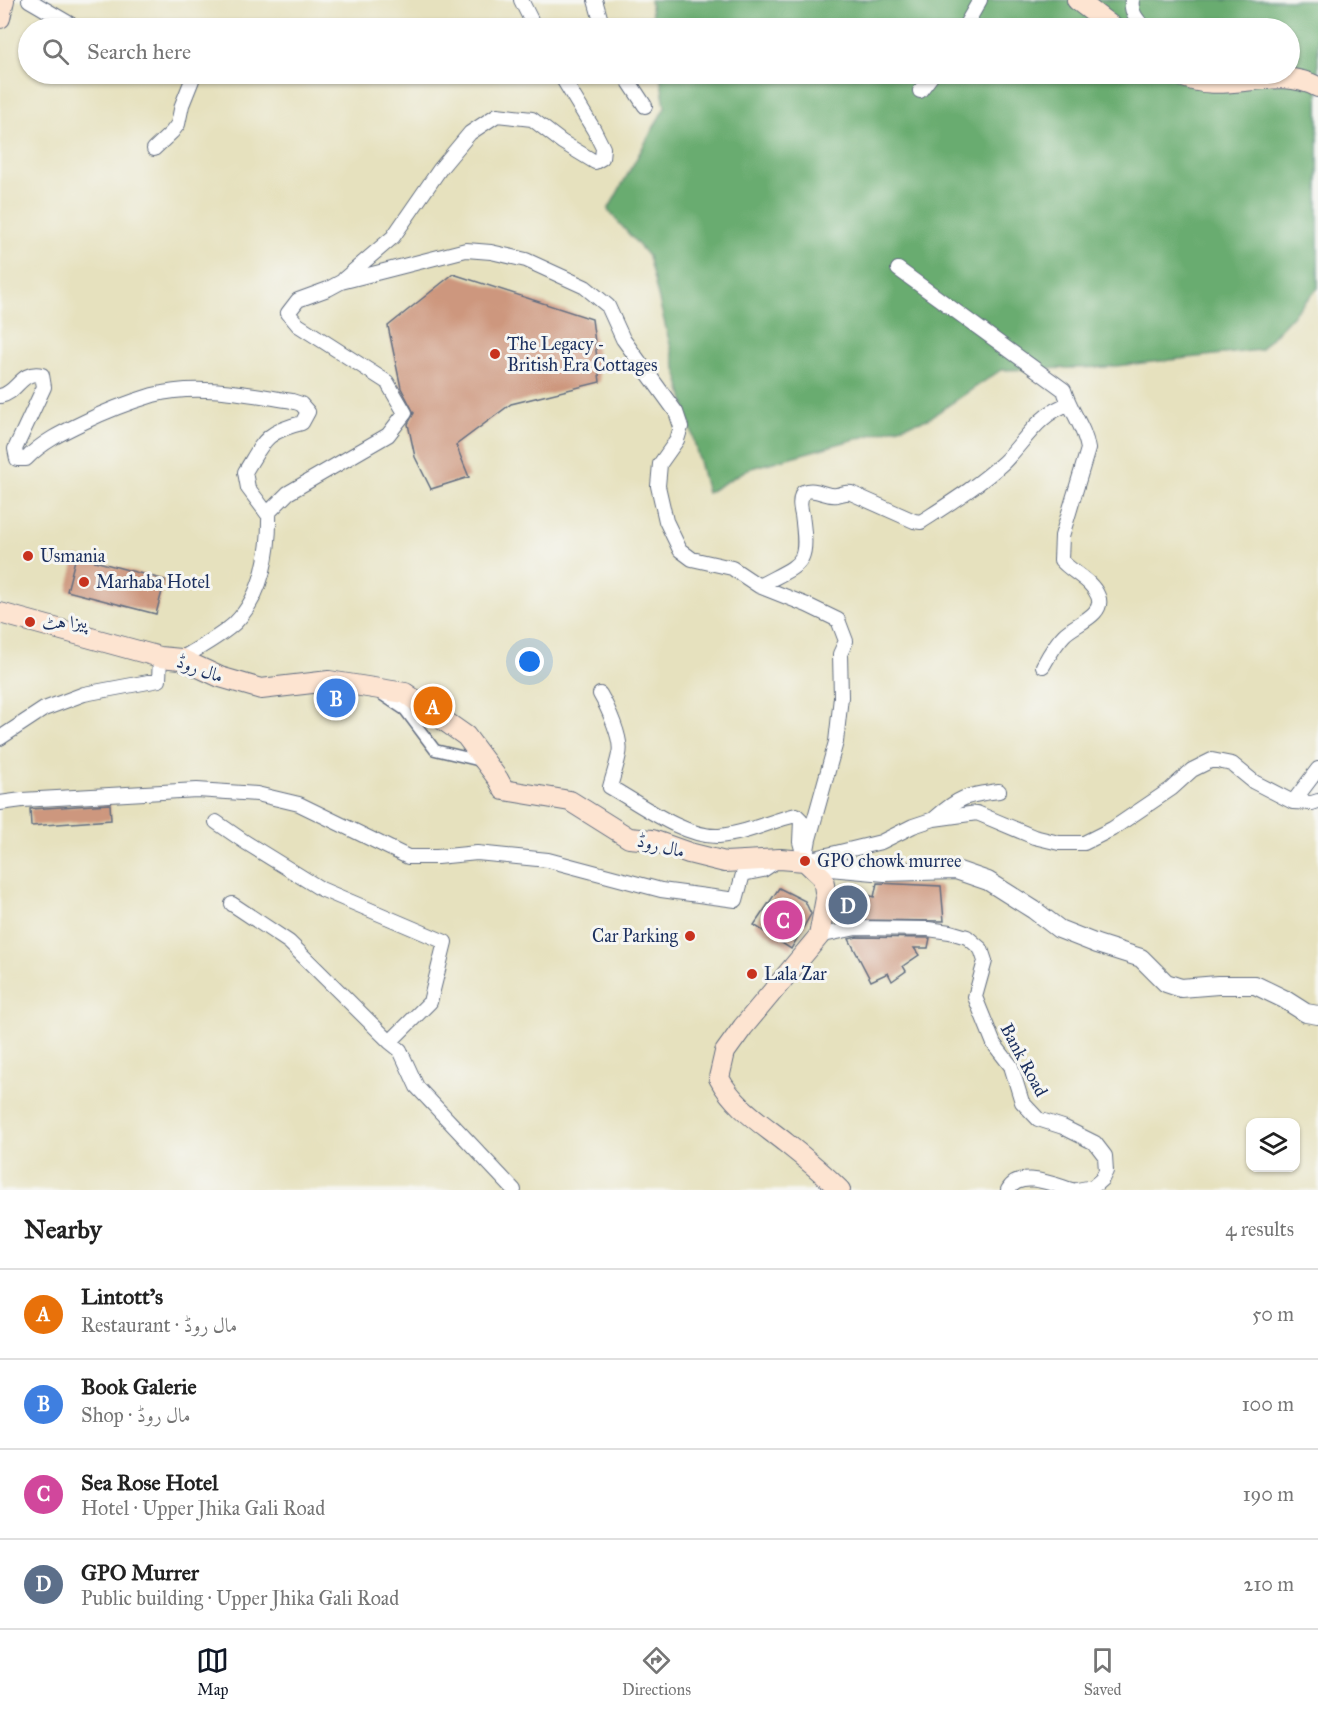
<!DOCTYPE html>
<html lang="en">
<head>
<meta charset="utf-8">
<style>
  :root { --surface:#fff; --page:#f2f2f2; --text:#222; --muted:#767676; --line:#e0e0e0; --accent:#111827 }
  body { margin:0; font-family:"IM FELL Great Primer",Amiri,serif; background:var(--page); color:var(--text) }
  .controls { position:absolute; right:18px; bottom:18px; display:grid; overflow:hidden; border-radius:12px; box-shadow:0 2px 4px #0004 }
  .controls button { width:54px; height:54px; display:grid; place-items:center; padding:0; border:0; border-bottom:2px solid var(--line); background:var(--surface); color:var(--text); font:30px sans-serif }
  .you { position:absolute; left:530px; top:662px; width:21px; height:21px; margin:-15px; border:4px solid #fff; border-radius:50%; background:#1a73e8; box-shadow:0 0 0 9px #1a73e833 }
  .badge { display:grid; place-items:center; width:39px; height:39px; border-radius:50%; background:var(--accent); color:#fff; font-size:20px; font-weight:700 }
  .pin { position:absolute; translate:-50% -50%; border:3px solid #fff; box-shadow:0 2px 6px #0006 }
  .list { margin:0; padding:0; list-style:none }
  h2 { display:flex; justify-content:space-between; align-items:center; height:78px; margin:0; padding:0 24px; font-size:26px }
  h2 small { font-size:20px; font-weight:400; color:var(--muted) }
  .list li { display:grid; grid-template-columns:39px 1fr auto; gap:18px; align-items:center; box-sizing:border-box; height:90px; padding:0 24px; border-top:2px solid var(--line) }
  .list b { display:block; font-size:22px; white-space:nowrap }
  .list p { margin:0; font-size:20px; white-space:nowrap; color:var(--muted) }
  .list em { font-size:20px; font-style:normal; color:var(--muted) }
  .icon { flex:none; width:33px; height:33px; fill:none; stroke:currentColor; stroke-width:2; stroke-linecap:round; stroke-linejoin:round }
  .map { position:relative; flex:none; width:1318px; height:1190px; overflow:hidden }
  .search { position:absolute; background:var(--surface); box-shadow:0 2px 4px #0004; left:18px; right:18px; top:18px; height:66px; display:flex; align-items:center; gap:15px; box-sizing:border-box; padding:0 21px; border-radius:33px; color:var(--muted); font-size:22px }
  .sheet { height:438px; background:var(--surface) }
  nav { display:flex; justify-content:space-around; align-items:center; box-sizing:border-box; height:84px; border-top:2px solid var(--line); background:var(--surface); font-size:16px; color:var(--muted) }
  nav a { display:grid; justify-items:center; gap:3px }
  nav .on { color:var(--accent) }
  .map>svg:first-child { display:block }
</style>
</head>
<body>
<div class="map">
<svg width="1318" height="1190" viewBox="0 0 1318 1190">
  <rect width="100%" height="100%" fill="#f6f6f2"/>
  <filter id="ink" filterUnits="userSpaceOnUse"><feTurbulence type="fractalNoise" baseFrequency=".0167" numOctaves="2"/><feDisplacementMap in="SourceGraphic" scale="12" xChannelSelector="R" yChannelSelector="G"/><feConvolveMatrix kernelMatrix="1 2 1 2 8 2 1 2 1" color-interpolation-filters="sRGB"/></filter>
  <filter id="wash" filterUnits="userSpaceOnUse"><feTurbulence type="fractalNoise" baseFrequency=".008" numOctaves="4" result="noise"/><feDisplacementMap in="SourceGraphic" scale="24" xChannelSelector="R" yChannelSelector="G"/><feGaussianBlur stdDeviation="1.35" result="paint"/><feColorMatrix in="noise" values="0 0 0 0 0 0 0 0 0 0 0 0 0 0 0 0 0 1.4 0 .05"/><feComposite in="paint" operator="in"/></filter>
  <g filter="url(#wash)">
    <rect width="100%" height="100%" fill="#e6e1be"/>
    <!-- forest -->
    <path fill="#69ac6f" stroke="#426e66" stroke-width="1.5" d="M 650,0 L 1318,0 L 1318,288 L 1260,350 L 1107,367 L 1001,370 L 928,419 L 748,469 L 707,493 L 648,256 L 608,210 L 665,107 L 660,74 L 1290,74 L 1290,28 L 654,28 Z"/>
    <g id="blocks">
      <!-- building -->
      <path fill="#cd977e" d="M 453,274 L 592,319 L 600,382 L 511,404 L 456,445 L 469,477 L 431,489 L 415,457 L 408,424 L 414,413 L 401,388 L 388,326 Z
        M 76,556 L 165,580 L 156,614 L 67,591 Z
        M 110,804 L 111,820 L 31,826 L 30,809 Z
        M 877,883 L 941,886 L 944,921 L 852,920 L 835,916 L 842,887 L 874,897 Z
        M 779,888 L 805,901 L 811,914 L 791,949 L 754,925 Z
        M 857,937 L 927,938 L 930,938 L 928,948 L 914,948 L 919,955 L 903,966 L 906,971 L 892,981 L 888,973 L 871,981 L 849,939 Z"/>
    </g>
  </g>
  <g filter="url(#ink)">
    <use href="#blocks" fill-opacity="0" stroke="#626d80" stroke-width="1.5"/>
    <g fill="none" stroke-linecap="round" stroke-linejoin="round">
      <!-- pedestrian casing -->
      <g stroke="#626d80" stroke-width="13">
        <path id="pedestrian" d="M 381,694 L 405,710 L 435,750 L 477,760 L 482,764"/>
      </g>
      <!-- minor casing -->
      <g stroke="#626d80" stroke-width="16">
        <path id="minor" d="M 29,0 L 77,28
          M 521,0 L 535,28
          M 595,0 L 603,28
          M 1132,0 C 1130,12 1137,20 1145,28
          M 964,28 L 980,0
          M 624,74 L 645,106
          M 920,91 L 933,74
          M 154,149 L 172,132 L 178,124 L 182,105 L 192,80 L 192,74
          M 898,269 L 1064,390 C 1070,411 1085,427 1088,449 L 1062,536 L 1061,560 C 1071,572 1092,580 1098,596 C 1106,615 1074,624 1064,635 C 1055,644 1049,655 1043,666
          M 344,279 L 393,237 L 440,169 L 470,133 L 497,115 L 532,119 L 562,142 L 595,162 L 602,158 L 603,148 L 594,130 L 560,74
          M 0,396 C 18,393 20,370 42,375 L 44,387 L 15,449 L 17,459 L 26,459 C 42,442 63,432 84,422 C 106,411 130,402 153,395 C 198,383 247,394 292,401 L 301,404 L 308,412 L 302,423 C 265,432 264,441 245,472 L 248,488 L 269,516
          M 759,586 C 803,562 809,567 802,515 C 800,506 799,500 803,492 C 817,487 824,497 837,495 C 843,494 845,492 851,493 L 914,521 L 921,522 C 950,503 979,485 1004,462 C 1025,441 1039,413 1069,404
          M 181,659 C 198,648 220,637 235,623 C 263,595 270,550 269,512 L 288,493 L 388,435 L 405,413 L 387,382 L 298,325 L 288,313 L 298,300 L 328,289 L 341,282 L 466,250 L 491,252 L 526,260 L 585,287 L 608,306 L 623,339 L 676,412 L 681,427 L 677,440 L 660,464 L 658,486 L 666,521 L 680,550 L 692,559 L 732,568 L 759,586 L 807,605 L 838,620 L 846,641 L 840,654 L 841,697 L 836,742 L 809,839 L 805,861
          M 600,694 C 607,706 623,740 619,754 C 617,765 613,776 610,787 C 640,804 685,838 719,836 C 746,834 770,821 796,815 L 801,820 L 800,842 L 803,853
          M 0,738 L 44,709 L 84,694 L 159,680 L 160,657
          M 1293,802 L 1318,769
          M 0,803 L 22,800 L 197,790 L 257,794 L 299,804 L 408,857 L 437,857 L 477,853 L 548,860 L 661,890 L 736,900 L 743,874 L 763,870 L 778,860
          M 934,819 C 959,797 966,795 999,791
          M 216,822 L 245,842 L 321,889 L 445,942 L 430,1002 L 390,1042 L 400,1050 L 417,1087 L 514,1190
          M 807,860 L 881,842 L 913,826 L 934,819 L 977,813 L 1034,837 L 1059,843 L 1084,843 L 1112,829 L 1171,789 L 1192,770 L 1212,760 L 1232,764 L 1254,782 L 1293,802 L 1312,803 L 1318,801
          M 232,904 L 289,942 L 390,1042
          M 819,936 L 856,928 L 928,929 L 950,932 L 967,937 L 981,949 L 985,961 L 975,997 L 994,1044 L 1011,1066 L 1022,1102 L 1038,1119 L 1063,1127 L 1095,1143 L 1105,1156 L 1106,1171 L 1102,1179 L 1093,1187 L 1077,1190
          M 1008,1190 C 1020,1169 1055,1185 1072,1190"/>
      </g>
      <!-- tertiary casing -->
      <g stroke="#626d80" stroke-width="20">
        <path id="tertiary" d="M 805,861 L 830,867 L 885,872 L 956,870 L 988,881 L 1034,910 L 1059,929 L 1097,944 L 1141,958 L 1166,983 L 1181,988 L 1218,985 L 1255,985 L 1284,999 L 1306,1013 L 1318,1015"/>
      </g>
      <!-- secondary casing -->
      <g stroke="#626d80" stroke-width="22">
        <path id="secondary" d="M 1077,0 L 1114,28
          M 0,18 L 4,0
          M 1177,74 C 1224,98 1274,63 1318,87
          M 0,613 L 160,657 L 181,659 L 220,677 L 261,689 L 329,681 L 405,693 L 466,736 L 498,779 L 504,790 L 570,801 L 629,838 L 652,840 L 689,853 L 725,862 L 780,859 L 805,861 L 823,878 L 826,898 L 819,936 L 743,1027 L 725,1052 L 719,1078 C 734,1107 761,1123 786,1143 C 805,1158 823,1173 840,1190"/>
      </g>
      <!-- pedestrian -->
      <use href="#pedestrian" stroke="#fff" stroke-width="10"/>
      <!-- minor -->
      <use href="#minor" stroke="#fff" stroke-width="14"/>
      <!-- tertiary -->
      <use href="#tertiary" stroke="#fff" stroke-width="18"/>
      <!-- secondary -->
      <use href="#secondary" stroke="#fde4d1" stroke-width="20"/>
    </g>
  </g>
  <!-- markers -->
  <g fill="#c8321e" stroke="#f6f6f2" stroke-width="2">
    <circle cx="495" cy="354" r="6"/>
    <circle cx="28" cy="556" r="6"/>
    <circle cx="84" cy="582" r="6"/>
    <circle cx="30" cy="622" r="6"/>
    <circle cx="805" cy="861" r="6"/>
    <circle cx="690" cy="936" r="6"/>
    <circle cx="752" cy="974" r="6"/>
  </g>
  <g text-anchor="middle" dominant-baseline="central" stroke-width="6" stroke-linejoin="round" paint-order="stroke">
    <!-- poi labels -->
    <g font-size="18" fill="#1b2f5e" stroke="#f6f6f2" text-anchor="start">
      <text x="507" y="344">The Legacy -<tspan x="507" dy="21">British Era Cottages</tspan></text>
      <text x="40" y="556">Usmania</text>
      <text x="96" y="582">Marhaba Hotel</text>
      <text x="42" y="622">پیزا ہٹ</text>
      <text x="817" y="861">GPO chowk murree</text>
      <text x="678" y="936" text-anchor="end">Car Parking</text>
      <text x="764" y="974">Lala Zar</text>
    </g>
    <!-- street labels -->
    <g font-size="18" fill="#1b2f5e" stroke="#f6f6f2">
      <text transform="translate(200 669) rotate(20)">مال روڈ</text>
      <text transform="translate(661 846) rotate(14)">مال روڈ</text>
      <text transform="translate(1024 1060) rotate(62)">Bank Road</text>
    </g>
  </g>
</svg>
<div class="controls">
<button><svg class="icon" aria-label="layers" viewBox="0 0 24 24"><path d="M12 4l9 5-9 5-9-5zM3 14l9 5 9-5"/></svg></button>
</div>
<div class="you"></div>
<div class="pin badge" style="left:433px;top:706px;background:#e8710a">A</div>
<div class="pin badge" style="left:336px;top:698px;background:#3f7fe0">B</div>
<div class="pin badge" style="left:783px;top:920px;background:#d1479c">C</div>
<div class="pin badge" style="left:848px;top:905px;background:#5c6f8a">D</div>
<div class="search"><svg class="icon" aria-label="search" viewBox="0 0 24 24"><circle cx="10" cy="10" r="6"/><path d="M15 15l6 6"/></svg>Search here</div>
</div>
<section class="sheet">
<h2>Nearby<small>4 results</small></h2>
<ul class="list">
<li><span class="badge" style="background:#e8710a">A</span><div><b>Lintott's</b><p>Restaurant · مال روڈ</p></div><em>50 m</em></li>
<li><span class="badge" style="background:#3f7fe0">B</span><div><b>Book Galerie</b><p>Shop · مال روڈ</p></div><em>100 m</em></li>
<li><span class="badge" style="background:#d1479c">C</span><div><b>Sea Rose Hotel</b><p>Hotel · Upper Jhika Gali Road</p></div><em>190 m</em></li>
<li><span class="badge" style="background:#5c6f8a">D</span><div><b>GPO Murrer</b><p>Public building · Upper Jhika Gali Road</p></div><em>210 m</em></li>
</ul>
</section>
<nav>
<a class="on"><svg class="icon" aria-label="map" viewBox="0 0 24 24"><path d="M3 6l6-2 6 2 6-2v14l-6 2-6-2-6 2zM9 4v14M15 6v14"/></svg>Map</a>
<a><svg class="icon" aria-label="directions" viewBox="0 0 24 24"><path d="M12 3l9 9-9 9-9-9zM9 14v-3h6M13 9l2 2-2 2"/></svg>Directions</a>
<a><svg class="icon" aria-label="saved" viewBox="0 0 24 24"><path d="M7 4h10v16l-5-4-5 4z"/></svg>Saved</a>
</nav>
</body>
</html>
